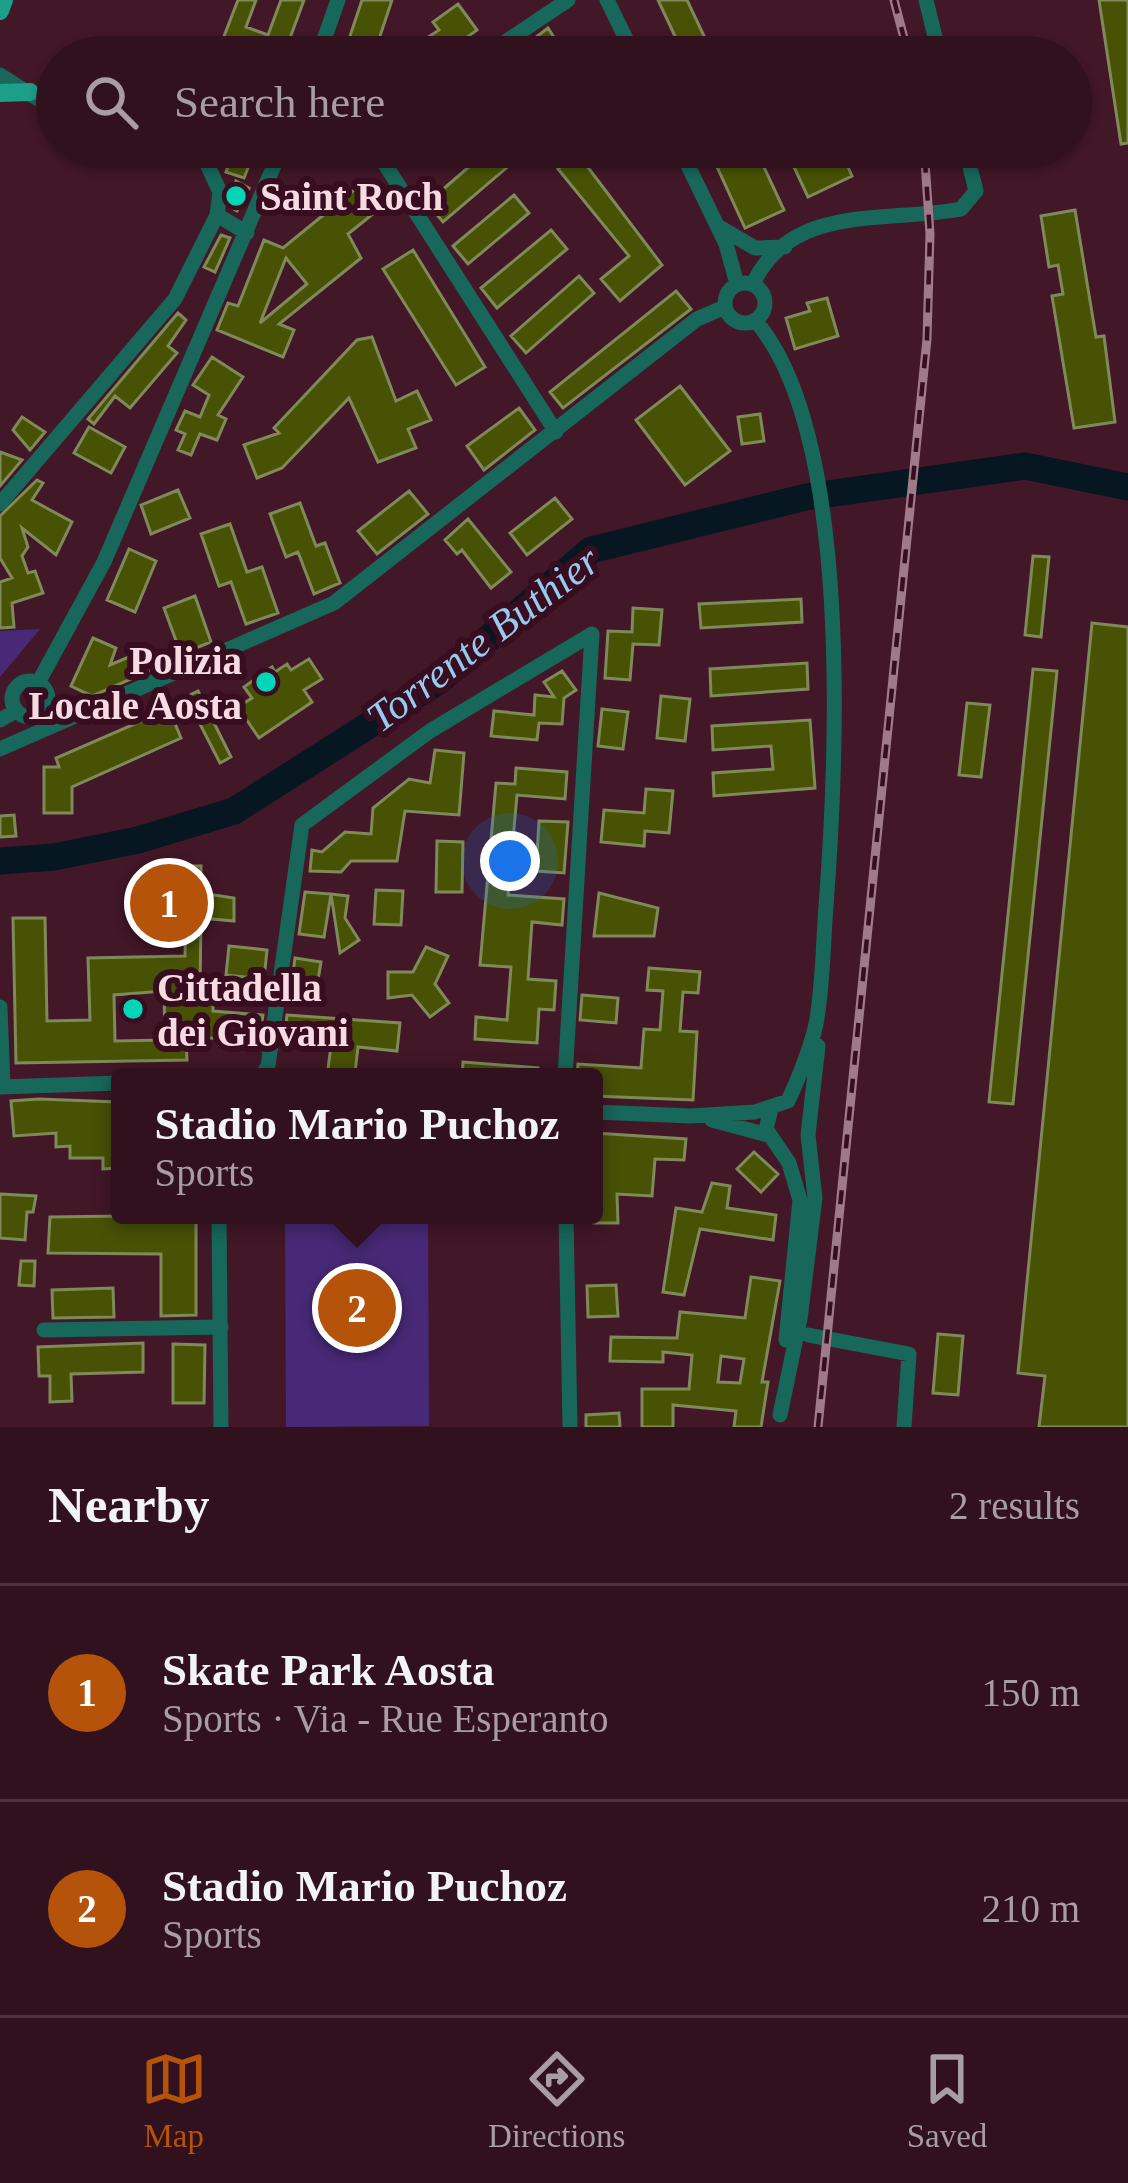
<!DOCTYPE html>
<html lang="en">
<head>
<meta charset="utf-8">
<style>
  :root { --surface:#32111e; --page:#3a1a27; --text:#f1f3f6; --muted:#a89da4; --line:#4d313c; --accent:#b45309 }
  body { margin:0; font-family:"Times New Roman",serif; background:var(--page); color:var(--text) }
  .you { position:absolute; left:510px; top:861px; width:42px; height:42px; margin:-30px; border:9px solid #fff; border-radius:50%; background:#1a73e8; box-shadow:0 0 0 18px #1a73e833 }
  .badge { display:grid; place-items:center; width:78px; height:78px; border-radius:50%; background:var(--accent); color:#fff; font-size:39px; font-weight:700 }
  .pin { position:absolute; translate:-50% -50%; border:6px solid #fff; box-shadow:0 3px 12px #0006 }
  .popup { position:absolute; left:111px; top:1068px; width:492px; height:156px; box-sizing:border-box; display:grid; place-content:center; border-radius:12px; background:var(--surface); filter:drop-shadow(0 3px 9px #0005); font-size:39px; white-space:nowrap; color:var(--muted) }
  .popup b { font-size:45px; color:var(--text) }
  .popup::after { content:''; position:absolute; left:50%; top:100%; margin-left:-24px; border:24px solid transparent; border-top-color:var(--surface) }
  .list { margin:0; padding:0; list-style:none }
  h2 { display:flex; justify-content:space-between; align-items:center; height:156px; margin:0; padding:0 48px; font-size:51px }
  h2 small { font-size:39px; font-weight:400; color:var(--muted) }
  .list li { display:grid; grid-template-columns:78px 1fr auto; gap:36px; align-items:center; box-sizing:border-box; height:216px; padding:0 48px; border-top:3px solid var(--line) }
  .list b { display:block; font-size:45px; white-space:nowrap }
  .list p { margin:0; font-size:39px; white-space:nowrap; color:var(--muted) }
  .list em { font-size:39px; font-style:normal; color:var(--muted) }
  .icon { flex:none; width:66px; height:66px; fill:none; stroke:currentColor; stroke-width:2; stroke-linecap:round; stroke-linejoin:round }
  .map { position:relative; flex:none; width:1128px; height:1427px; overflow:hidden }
  .search { position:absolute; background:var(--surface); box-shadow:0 3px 9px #0004; left:36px; right:36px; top:36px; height:132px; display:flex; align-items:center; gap:30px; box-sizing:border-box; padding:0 42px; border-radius:66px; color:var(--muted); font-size:45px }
  .sheet { height:588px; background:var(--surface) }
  nav { display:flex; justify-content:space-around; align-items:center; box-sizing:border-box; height:168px; border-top:3px solid var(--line); background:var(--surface); font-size:33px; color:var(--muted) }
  nav a { display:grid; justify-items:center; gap:6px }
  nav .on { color:var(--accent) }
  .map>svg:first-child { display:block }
</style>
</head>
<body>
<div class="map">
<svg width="1128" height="1427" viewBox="0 0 1128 1427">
  <rect width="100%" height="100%" fill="#421728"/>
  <!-- green -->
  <path fill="#482978" d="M 40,629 L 0,677 L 0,631 Z
    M 285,1215 L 428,1215 L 429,1426 L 286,1427 Z"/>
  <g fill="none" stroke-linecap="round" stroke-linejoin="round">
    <!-- river -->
    <path stroke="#061722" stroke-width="27" d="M 0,861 L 54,857 L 138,840 L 234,811 L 440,680 L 591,550 L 806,497 L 1025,466 L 1128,487"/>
  </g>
  <!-- building -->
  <path fill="#485205" stroke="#7f8959" stroke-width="3" fill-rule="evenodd" d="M 238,0 L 256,0 L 246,27 L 268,35 L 281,0 L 304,0 L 283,57 L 216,57 Z
    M 362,0 L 392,0 L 373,57 L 343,57 Z
    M 658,0 L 687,0 L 705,38 L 681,49 Z
    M 1099,0 L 1128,0 L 1128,143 L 1121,144 Z
    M 458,4 L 477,30 L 440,57 L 432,57 L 421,42 L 439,30 L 433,22 Z
    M 548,28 L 563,51 L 554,57 L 510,57 Z
    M 235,147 L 254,153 L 244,178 L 226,172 Z
    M 492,147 L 531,147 L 443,222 L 427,203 Z
    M 708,147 L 839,147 L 852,176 L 808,197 L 787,152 L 762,163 L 784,210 L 745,228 Z
    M 577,153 L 662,265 L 620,301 L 601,279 L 629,256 L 558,169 Z
    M 236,181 L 249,188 L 237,211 L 230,207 Z
    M 365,181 L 384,205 L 348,234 L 361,258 L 279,324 L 294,330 L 283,357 L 217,330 L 228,303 L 238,306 L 264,240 L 283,248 ZM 286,258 L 307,284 L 260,323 Z
    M 514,195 L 529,213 L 468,264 L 453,246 Z
    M 1075,210 L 1096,337 L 1104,336 L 1115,422 L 1074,428 L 1052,296 L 1063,294 L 1058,265 L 1049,267 L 1041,216 Z
    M 551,230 L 567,249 L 497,308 L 481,288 Z
    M 221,235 L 230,238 L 215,272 L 204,267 Z
    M 413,250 L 485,367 L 456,385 L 383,269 Z
    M 579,276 L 594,293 L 526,353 L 511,336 Z
    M 676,291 L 691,309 L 563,408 L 550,392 Z
    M 827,298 L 838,336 L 795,349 L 786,318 L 810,311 L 807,303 Z
    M 178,313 L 186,320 L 168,346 L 177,353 L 130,408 L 115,396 L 94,424 L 88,419 Z
    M 372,337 L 396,401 L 417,391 L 431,420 L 408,429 L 416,448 L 378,462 L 349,398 L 282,468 L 257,478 L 244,445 L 279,433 L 274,428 L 357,340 Z
    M 212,357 L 243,377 L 218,415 L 226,419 L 217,440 L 200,434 L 191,455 L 178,450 L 185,434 L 176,430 L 185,411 L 200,417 L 209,395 L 193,385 Z
    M 680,386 L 730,451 L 685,485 L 636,420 Z
    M 519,408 L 535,430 L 484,470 L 467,446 Z
    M 760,414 L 764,441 L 742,444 L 738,417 Z
    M 22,417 L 45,432 L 30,450 L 13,430 Z
    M 89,427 L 125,447 L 111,473 L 74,453 Z
    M 0,452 L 22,460 L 0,486 Z
    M 37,480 L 43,483 L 32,500 L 72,522 L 56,555 L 22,528 L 28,547 L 22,556 L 28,573 L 35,571 L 43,593 L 12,603 L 14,627 L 0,628 L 0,582 L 12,578 L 0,558 L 0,516 Z
    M 178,490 L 190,518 L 151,534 L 141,505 Z
    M 409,491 L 428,514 L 377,554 L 358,531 Z
    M 555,498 L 572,519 L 527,555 L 510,533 Z
    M 300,503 L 316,546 L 325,543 L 340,583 L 314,594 L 298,552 L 286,557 L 270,514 Z
    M 468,519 L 511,572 L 491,588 L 462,550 L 457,554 L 445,540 Z
    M 230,524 L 247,572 L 262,567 L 278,613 L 246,624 L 231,582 L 219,586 L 201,534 Z
    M 129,549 L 156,561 L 135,612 L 107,600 Z
    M 1033,556 L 1049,557 L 1041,637 L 1025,635 Z
    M 195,596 L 211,642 L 181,654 L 164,608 Z
    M 801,599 L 802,622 L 701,628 L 699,604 Z
    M 633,608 L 662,610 L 659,645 L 633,644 L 630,680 L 605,678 L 608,631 L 632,632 Z
    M 1092,623 L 1128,627 L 1128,1427 L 1039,1427 L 1045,1376 L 1018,1373 Z
    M 93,638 L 116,648 L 110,665 L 143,651 L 151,670 L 92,696 L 71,686 Z
    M 309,659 L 322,679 L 304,690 L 312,702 L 259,738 L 238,707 L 252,698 L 244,687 L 272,667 L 275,672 L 287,664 L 291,670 Z
    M 807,663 L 808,689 L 711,696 L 710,669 Z
    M 1033,669 L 1057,671 L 1013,1104 L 989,1102 Z
    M 562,671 L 576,690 L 564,698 L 562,724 L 539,723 L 537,740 L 491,736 L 494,711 L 534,715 L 535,695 L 554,697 L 544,682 Z
    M 198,691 L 231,757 L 220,763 L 186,697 Z
    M 661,696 L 690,699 L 685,741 L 657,738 Z
    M 967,703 L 990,705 L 981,777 L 959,775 Z
    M 169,709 L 181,738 L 72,787 L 72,813 L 44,813 L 44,767 L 59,767 L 56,758 Z
    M 602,709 L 628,712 L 623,749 L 598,746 Z
    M 810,720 L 815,788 L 714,796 L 713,773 L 773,769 L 771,746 L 713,750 L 712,726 Z
    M 435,750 L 464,753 L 459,815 L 405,811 L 397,861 L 351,861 L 341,872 L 310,871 L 312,850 L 322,852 L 345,832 L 371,834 L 373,808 L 409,779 L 430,783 Z
    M 516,768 L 567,772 L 565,799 L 517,795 L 508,895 L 564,899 L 562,925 L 532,922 L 528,979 L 556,981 L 554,1010 L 539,1009 L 537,1043 L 475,1039 L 476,1017 L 507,1020 L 511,967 L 480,965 L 496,783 L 515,784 Z
    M 646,789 L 673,791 L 669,833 L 645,831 L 644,846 L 601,842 L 604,810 L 644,813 Z
    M 14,815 L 16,836 L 0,837 L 0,816 Z
    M 539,821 L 568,822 L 564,873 L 536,871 Z
    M 437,841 L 463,842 L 462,892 L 436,892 Z
    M 187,866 L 201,866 L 201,893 L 234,898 L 234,921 L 201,918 L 200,988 L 213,989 L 213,1011 L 263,1015 L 259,1040 L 186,1037 L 187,1060 L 16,1063 L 13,918 L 45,918 L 47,1021 L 90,1020 L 88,958 L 185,956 ZM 164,991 L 165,1040 L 115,1041 L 114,995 Z
    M 376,890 L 403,891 L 401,925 L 374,924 Z
    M 305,892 L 331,894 L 324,937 L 299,934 Z
    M 599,893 L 658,908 L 654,936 L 594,936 Z
    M 331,894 L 348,896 L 345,918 L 359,940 L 340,953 Z
    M 229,946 L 267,950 L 264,979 L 226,975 Z
    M 426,947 L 448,956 L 435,984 L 449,1003 L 430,1017 L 412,995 L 388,998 L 388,972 L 413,972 Z
    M 295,958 L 321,962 L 316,992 L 291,988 Z
    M 649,968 L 700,972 L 698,993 L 683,992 L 680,1031 L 697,1032 L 693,1100 L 594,1096 L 594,1077 L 577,1077 L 578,1064 L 641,1068 L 644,1029 L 660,1030 L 663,991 L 647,990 Z
    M 582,995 L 618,998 L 616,1023 L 580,1020 Z
    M 287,1015 L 400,1023 L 397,1051 L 358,1047 L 355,1073 L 328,1069 L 331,1046 L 284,1040 Z
    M 463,1062 L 538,1068 L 538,1077 L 462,1077 Z
    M 39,1099 L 117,1102 L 118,1168 L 103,1169 L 103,1158 L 70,1158 L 70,1146 L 56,1147 L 56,1133 L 14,1136 L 11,1101 Z
    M 594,1133 L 686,1139 L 684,1160 L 655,1159 L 652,1196 L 617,1194 L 618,1223 L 594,1223 Z
    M 754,1152 L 778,1174 L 761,1192 L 737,1169 Z
    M 712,1183 L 730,1186 L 727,1208 L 776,1215 L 773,1240 L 700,1229 L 684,1295 L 663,1292 L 676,1208 L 702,1212 Z
    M 0,1194 L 36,1196 L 33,1212 L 27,1212 L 25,1240 L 0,1238 Z
    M 196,1215 L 196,1315 L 161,1316 L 161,1254 L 48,1253 L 50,1217 Z
    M 21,1261 L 35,1261 L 34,1286 L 19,1285 Z
    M 751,1277 L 780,1281 L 762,1382 L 768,1382 L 761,1427 L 734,1427 L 736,1411 L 673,1405 L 673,1427 L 642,1427 L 642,1389 L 689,1389 L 692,1355 L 663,1352 L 663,1362 L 610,1361 L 611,1337 L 677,1338 L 680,1312 L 745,1318 ZM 721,1356 L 744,1359 L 740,1383 L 718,1382 Z
    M 616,1285 L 618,1316 L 588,1317 L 587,1286 Z
    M 113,1288 L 114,1317 L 53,1318 L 52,1290 Z
    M 938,1334 L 963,1336 L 958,1395 L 933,1393 Z
    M 143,1343 L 143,1372 L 71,1374 L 72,1401 L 50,1402 L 50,1376 L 39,1376 L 38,1347 Z
    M 173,1344 L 205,1345 L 204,1403 L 173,1403 Z
    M 619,1413 L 620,1427 L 586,1427 L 586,1415 Z"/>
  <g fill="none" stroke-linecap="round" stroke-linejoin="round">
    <!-- minor -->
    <path stroke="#17685a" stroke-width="15" d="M 607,0 L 635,57
      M 926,0 L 940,57
      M 318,57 L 338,0
      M 483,57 L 568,0
      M 0,75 L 57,111
      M 199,147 L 220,192 L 217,215
      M 348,147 L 360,147
      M 374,147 L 556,432
      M 679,147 L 726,244 L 737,284
      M 217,215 L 247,233
      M 721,228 L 755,248 L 785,247
      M725 303a20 20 0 1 1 40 0a20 20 0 1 1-40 0Z
      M 753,284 C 791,202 890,223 961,209 L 976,191 L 965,147
      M 0,504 L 175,299 L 217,215
      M12 699a18 18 0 1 1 36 0a18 18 0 1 1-36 0Z
      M 38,683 L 104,562 L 282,147
      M 0,720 L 16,711
      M 0,749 L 334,603 L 697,319 L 725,307
      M 0,1007 L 3,1086
      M 261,1077 L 268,1066 L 302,825 L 430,731 L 592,634 L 565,1077
      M 0,1087 L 120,1083
      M 771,1109 L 766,1129 L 789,1163 L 800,1200 L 786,1340
      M 594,1112 L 691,1116 L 755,1112 L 788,1101 C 800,1075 810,1051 816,1024 C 823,986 823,945 826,906 C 837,761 853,434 755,320
      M 712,1120 L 768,1135
      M 219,1215 L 221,1427
      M 566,1215 L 570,1427
      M 44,1330 L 221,1327
      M 808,1335 L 909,1354 L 904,1427
      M 780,1415 L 800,1319 L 815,1198 L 808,1135 L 818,1046"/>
    <!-- major -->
    <path stroke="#1d9f8a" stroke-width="18" d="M 0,11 L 4,0
      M 0,93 L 30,92"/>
    <!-- rail casing -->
    <g stroke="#9f7a87" stroke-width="9">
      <path id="rail" d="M 894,0 L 909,57
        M 818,1427 L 927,339 L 930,234 L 924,147"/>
    </g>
    <!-- rail -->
    <use href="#rail" stroke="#370d1f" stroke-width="4.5" stroke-dasharray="14" stroke-linecap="butt"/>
  </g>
  <!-- markers -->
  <g fill="#00d5b7" stroke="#370d1f" stroke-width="4.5">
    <circle cx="236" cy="196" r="12"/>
    <circle cx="266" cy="682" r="12"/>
    <circle cx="133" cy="1009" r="12"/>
  </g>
  <g text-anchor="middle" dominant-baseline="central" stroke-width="12" stroke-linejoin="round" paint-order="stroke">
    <!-- poi labels -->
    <g font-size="39" font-weight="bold" fill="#f8dae3" stroke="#370d1f" text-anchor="start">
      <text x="260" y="196">Saint Roch</text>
      <text x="242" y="660" text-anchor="end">Polizia<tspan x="242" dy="45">Locale Aosta</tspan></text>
      <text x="157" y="987">Cittadella<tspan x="157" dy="45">dei Giovani</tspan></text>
    </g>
    <!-- water labels -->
    <g font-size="42" font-style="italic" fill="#96cbef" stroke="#370d1f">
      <text transform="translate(483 639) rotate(-37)">Torrente Buthier</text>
    </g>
  </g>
</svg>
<div class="you"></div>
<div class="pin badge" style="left:169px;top:903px">1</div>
<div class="pin badge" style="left:357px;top:1308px">2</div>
<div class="popup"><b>Stadio Mario Puchoz</b>Sports</div>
<div class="search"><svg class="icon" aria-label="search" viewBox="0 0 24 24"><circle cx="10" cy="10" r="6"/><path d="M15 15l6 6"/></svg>Search here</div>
</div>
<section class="sheet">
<h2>Nearby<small>2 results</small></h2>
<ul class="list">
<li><span class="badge">1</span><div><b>Skate Park Aosta</b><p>Sports · Via - Rue Esperanto</p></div><em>150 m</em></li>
<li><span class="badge">2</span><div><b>Stadio Mario Puchoz</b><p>Sports</p></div><em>210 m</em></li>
</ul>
</section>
<nav>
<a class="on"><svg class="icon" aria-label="map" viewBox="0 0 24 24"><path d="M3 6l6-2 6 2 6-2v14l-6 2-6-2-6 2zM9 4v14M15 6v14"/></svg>Map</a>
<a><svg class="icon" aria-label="directions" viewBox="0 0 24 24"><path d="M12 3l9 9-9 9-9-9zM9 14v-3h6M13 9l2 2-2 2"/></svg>Directions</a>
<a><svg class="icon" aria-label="saved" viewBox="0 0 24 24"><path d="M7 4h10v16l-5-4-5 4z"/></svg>Saved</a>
</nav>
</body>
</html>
